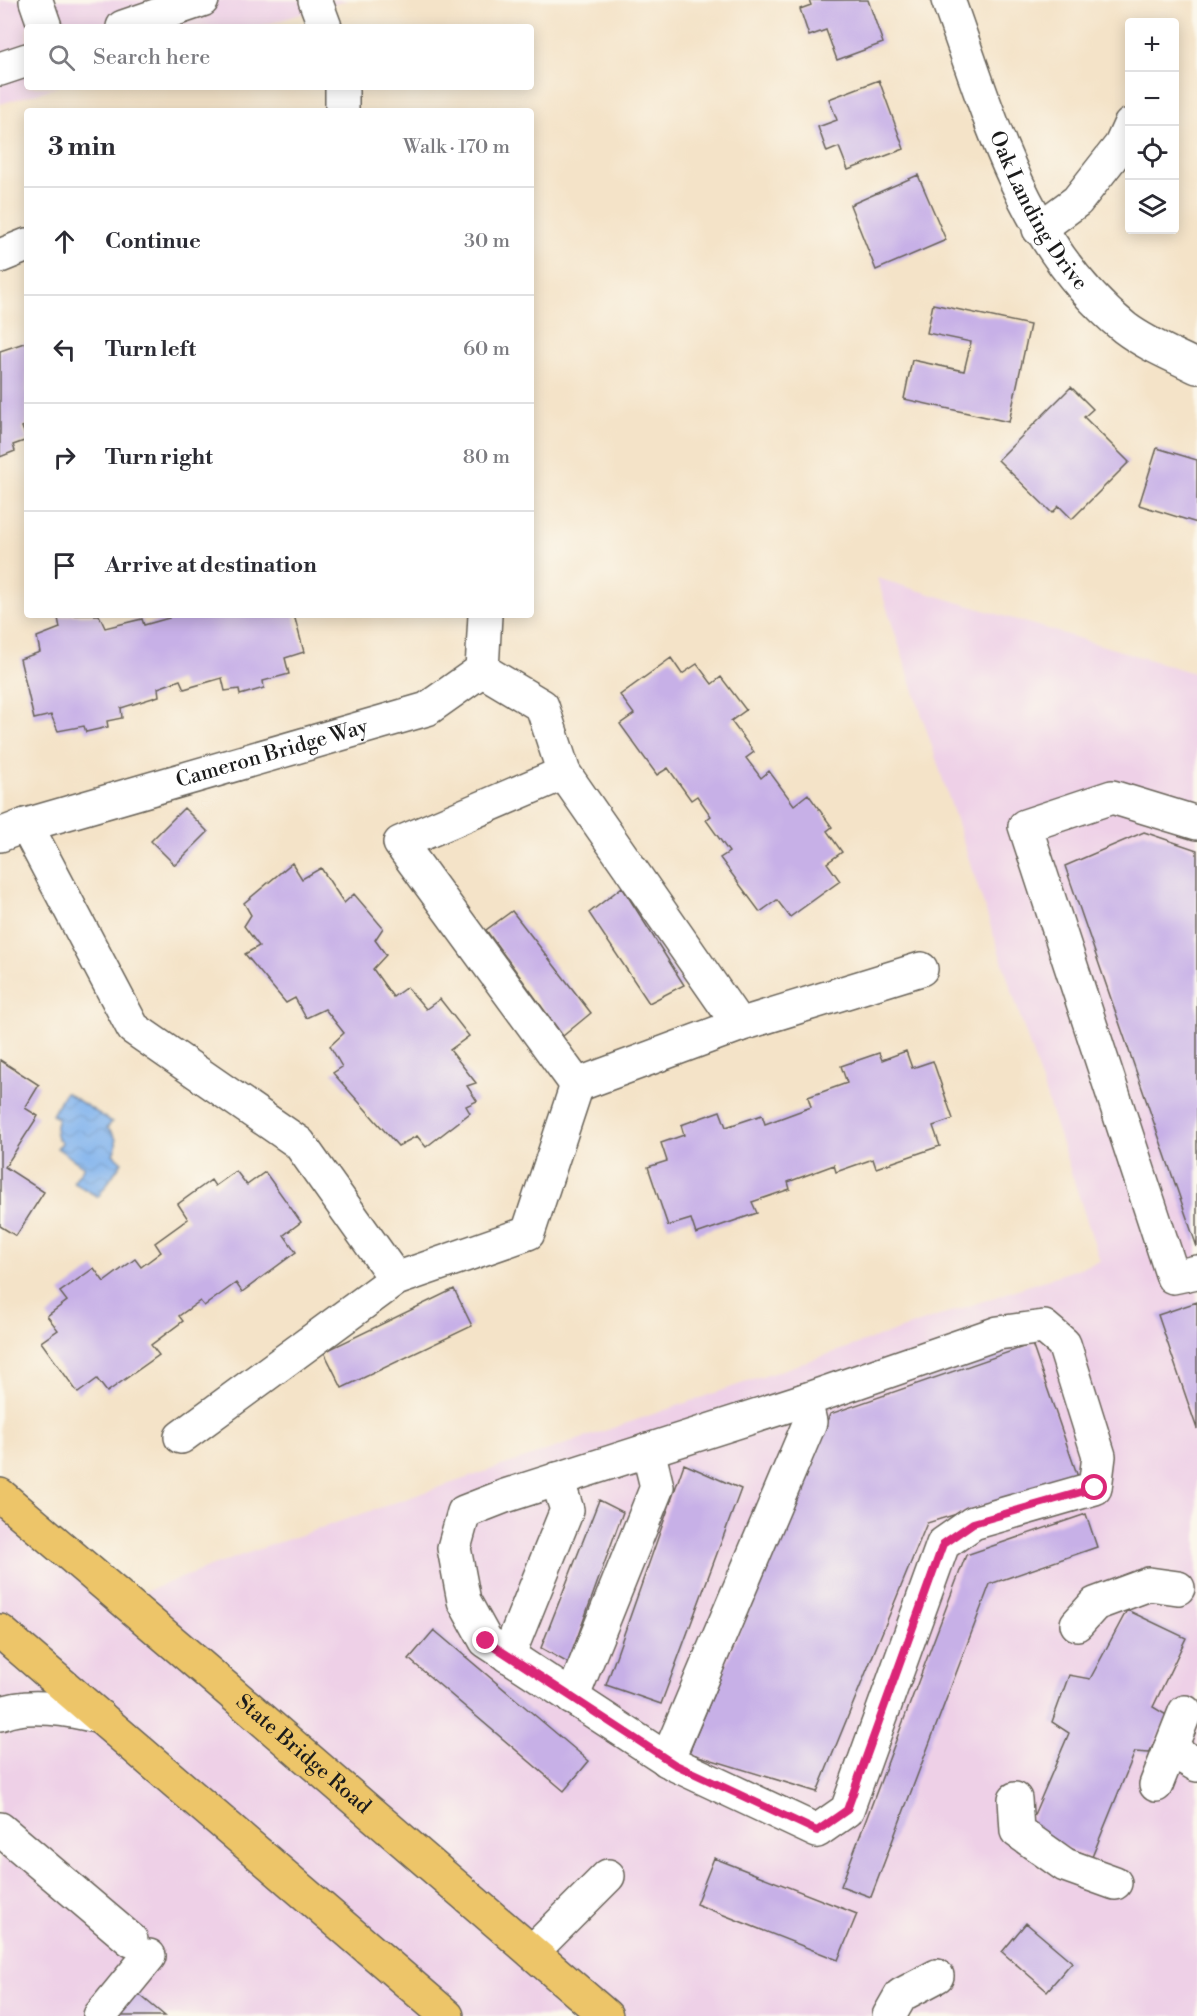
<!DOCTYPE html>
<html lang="en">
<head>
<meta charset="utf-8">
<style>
  :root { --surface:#fff; --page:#f2f2f3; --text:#2b2b33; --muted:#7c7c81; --line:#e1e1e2 }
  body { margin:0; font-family:"Libre Bodoni",serif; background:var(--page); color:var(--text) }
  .controls { position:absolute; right:18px; top:18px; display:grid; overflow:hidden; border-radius:6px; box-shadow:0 3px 15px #0003 }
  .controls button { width:54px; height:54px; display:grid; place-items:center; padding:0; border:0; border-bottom:2px solid var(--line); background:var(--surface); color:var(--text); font:30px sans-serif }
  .stop { position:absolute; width:18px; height:18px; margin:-14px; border:4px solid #db2777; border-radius:50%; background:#fff }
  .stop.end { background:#db2777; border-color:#fff; box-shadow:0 2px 6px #0008 }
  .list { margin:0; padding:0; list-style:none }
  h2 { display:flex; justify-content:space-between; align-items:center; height:78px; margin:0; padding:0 24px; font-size:26px }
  h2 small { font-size:20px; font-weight:400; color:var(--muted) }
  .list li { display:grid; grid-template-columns:39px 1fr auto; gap:18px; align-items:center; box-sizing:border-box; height:108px; padding:0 24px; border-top:2px solid var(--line) }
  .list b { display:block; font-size:22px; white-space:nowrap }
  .list em { font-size:20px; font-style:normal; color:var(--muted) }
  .icon { flex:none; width:33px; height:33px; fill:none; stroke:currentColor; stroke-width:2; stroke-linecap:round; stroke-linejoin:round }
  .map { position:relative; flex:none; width:1197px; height:2016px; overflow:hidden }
  .search { position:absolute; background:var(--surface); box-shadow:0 3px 15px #0003; left:24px; top:24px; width:510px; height:66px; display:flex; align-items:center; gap:15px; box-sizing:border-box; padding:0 21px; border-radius:6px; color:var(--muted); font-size:22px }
  .panel { position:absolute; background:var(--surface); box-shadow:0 3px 15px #0003; left:24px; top:108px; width:510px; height:510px; border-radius:6px }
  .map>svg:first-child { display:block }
</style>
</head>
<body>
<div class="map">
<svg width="1197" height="2016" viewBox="0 0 1197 2016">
  <defs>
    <pattern id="water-waves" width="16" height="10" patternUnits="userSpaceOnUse" patternTransform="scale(1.5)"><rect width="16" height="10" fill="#81b3ed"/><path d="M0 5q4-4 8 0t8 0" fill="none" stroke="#6f99cb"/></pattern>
  </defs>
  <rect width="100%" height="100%" fill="#fbf7ec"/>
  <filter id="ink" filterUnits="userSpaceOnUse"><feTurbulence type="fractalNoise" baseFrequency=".0167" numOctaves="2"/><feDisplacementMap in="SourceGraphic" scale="12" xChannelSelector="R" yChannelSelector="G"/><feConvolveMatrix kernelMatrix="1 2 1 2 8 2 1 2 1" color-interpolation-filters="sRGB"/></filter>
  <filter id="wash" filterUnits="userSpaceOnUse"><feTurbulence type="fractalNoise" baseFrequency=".008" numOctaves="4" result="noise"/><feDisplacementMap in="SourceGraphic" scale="24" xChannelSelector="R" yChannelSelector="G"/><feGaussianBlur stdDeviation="1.35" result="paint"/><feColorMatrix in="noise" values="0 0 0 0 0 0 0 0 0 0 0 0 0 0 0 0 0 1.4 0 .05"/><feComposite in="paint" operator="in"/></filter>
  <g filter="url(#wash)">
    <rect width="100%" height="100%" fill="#f4e3c8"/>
    <!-- built -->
    <path fill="#eed0e7" d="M 0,0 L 348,0 L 258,27 L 27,27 L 27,87 L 58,87 L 0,104 Z
      M 877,578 L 1197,674 L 1197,2016 L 0,2016 L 0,1502 L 109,1605 L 242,1555 L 1100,1261 Z"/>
    <!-- water -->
    <path fill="url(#water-waves)" stroke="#4e6884" stroke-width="1.5" d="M 65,1092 L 112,1122 L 107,1128 C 117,1136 119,1143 113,1154 L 122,1162 L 98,1197 L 73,1182 L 84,1167 L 57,1148 L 62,1143 C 53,1136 55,1128 58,1118 L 52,1115 Z"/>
    <g id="blocks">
      <!-- building -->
      <path fill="#c7b0e7" d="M 809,0 L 868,0 L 883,43 L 837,60 L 826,30 L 809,36 L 800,9 L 811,5 Z
        M 879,80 L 904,149 L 848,170 L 839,147 L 827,152 L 818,127 L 837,120 L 829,99 Z
        M 918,175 L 946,240 L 876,270 L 850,205 Z
        M 933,304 L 1030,325 L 1009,422 L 904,399 L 912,360 L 964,371 L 971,342 L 927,333 Z
        M 27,342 L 27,425 L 22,427 L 27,440 L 13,445 L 15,451 L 0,457 L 0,351 Z
        M 1071,387 L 1093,409 L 1084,417 L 1129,462 L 1072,519 L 1059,506 L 1052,513 L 998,460 Z
        M 1157,448 L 1197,460 L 1197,523 L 1139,505 Z
        M 71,615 L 99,615 L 105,628 L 142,619 L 144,625 L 169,618 L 168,615 L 294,615 L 304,652 L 285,658 L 289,674 L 263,681 L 264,688 L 240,695 L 239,689 L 225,691 L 222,678 L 184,689 L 180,680 L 158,688 L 159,696 L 121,708 L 122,718 L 107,721 L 108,727 L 86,732 L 84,726 L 58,731 L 51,715 L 34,719 L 20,659 L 40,652 L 37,637 L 60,628 L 58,618 Z
        M 671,658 L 682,674 L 697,664 L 712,684 L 721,677 L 746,710 L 731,721 L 754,752 L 746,758 L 761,778 L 769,771 L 794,805 L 808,794 L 832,827 L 827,831 L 842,852 L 827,863 L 840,881 L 790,917 L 777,900 L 760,912 L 720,858 L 729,852 L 706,820 L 711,816 L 697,796 L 691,800 L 668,768 L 657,775 L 620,724 L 634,714 L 620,695 Z
        M 184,808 L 208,832 L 175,865 L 151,841 Z
        M 1144,832 L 1197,850 L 1197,1247 L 1065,866 Z
        M 292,863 L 302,879 L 321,868 L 344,903 L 354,894 L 383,928 L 375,940 L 386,955 L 373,969 L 393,997 L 407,987 L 426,1009 L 440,999 L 469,1036 L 450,1050 L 476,1083 L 467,1086 L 477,1101 L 466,1106 L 470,1113 L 426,1147 L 417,1136 L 398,1146 L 333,1073 L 342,1067 L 330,1046 L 344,1033 L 325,1009 L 306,1018 L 295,998 L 286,1003 L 245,954 L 259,946 L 244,926 L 251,915 L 244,903 Z
        M 622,887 L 684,985 L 649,1003 L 589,913 Z
        M 512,911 L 591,1013 L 563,1036 L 486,930 Z
        M 906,1051 L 912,1068 L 933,1061 L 953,1119 L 933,1126 L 940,1146 L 876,1168 L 873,1159 L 836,1172 L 834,1165 L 788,1182 L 790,1189 L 752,1202 L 757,1213 L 696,1234 L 691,1219 L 668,1226 L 648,1167 L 667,1161 L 661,1143 L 684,1135 L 681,1125 L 720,1111 L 726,1127 L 762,1115 L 765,1124 L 811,1107 L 808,1097 L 847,1083 L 841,1066 L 879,1053 L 882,1060 Z
        M 0,1060 L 39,1085 L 25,1108 L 38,1116 L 5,1167 L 44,1192 L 16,1236 L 0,1226 Z
        M 236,1171 L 247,1185 L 265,1172 L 301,1222 L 284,1235 L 296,1252 L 242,1292 L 236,1283 L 204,1306 L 200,1301 L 179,1316 L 183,1321 L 151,1345 L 159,1355 L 107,1392 L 97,1379 L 78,1393 L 41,1342 L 58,1330 L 47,1316 L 67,1301 L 60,1292 L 94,1268 L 104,1282 L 135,1259 L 141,1267 L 161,1252 L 155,1243 L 188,1219 L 178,1204 L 211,1180 L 215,1186 Z
        M 454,1289 L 472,1326 L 342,1388 L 324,1352 Z
        M 1197,1302 L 1197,1429 L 1158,1315 Z
        M 1032,1344 L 1078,1477 L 927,1523 L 817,1792 L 689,1753 L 830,1414 Z
        M 684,1464 L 741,1489 L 661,1704 L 606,1685 Z
        M 599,1500 L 623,1512 L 568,1663 L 541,1648 Z
        M 1086,1514 L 1097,1547 L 990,1584 L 871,1897 L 841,1886 L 966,1555 Z
        M 1127,1610 L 1186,1638 L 1153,1707 L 1168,1716 L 1149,1753 L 1135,1752 L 1092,1857 L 1027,1831 L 1069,1733 L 1052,1722 L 1069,1675 L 1090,1679 Z
        M 434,1630 L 589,1761 L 564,1791 L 409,1659 Z
        M 714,1858 L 857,1914 L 838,1960 L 696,1904 Z
        M 1026,1923 L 1072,1962 L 1047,1991 L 1002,1952 Z
        M 135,1991 L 165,2016 L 114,2016 Z"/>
    </g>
  </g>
  <g filter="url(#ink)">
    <use href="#blocks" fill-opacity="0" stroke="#686258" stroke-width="1.5"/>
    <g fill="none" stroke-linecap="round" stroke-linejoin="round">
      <!-- minor casing -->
      <g stroke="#686258" stroke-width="36">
        <g id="minor">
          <path d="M 315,0 L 325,27"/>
          <path id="s1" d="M 948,0 C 990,117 1024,247 1125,328 C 1146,344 1173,355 1197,367"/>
          <path d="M 36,1 L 45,27"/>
          <path d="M 123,27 L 202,0"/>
          <path d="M 0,69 L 27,60"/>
          <path d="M 342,111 L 342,87"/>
          <path d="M 1039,229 L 1077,201 L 1121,145 L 1130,125"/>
          <path d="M 0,256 L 27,245"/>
          <path d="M 564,773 L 400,843 L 577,1085"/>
          <path d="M 1197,823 L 1112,797 L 1025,826 L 1173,1277 L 1197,1272"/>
          <path d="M 26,825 L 133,1028 L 299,1143 L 396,1279"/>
          <path id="s2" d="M 0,835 L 26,825 L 427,709 L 482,670 L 485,615"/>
          <path d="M 739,1025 L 921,969"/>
          <path d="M 1044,1327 L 1064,1344 L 1099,1456 L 1095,1488 L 973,1523 L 943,1544 L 847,1810 L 817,1831 L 674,1764 L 486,1641 L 464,1601 L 454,1548 L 464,1512 L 505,1496 L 805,1400 L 998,1333 Z"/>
          <path d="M 181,1437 L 396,1279 L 528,1233 L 577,1085 L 739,1025 L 564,773 L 542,706 L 482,670"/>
          <path d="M 1077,1624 L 1095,1604 L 1149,1584 L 1178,1588"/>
          <path d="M 508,1656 L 567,1510 L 557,1479"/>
          <path d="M 572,1698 L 657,1487 L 648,1450"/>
          <path d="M 0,1714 C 27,1702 72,1710 100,1717"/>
          <path d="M 1170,1749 L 1197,1765"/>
          <path d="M 667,1760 L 810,1422 L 805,1400"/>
          <path d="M 1156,1785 L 1185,1712"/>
          <path d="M 1015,1799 L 1017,1831 L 1065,1865 L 1115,1883"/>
          <path d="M 0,1829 L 131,1940"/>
          <path d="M 532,1952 L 608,1876"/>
          <path d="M 100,2016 L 149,1956"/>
          <path d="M 889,2016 L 901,1995 L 937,1976"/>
        </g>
      </g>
      <!-- highway casing -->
      <g stroke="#686258" stroke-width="36">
        <g id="highway">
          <path id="s3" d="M 0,1495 L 204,1669 L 606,2016"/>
          <path d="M 0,1631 L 447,2016"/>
        </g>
      </g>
      <!-- minor -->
      <use href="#minor" stroke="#fff" stroke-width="33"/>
      <!-- highway -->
      <use href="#highway" stroke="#edc569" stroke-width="33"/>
    </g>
  </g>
  <g fill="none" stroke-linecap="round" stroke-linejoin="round" filter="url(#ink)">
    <!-- route -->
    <path stroke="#db2777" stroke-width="8" d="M 486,1641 L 674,1764 L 817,1831 L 847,1810 L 943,1544 L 973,1523 L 1095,1488"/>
  </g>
  <g text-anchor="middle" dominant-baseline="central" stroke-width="6" stroke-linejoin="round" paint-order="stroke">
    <!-- street labels -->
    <g font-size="21" fill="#1c1c1c" stroke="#fbf7ec">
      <text stroke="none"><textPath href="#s1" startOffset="230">Oak Landing Drive</textPath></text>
      <text stroke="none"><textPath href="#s2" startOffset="284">Cameron Bridge Way</textPath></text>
      <text stroke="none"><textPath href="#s3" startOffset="399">State Bridge Road</textPath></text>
    </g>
  </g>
</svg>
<div class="controls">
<button>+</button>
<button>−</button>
<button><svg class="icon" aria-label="locate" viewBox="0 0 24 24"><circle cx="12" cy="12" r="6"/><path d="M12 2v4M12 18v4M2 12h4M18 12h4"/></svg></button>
<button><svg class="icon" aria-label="layers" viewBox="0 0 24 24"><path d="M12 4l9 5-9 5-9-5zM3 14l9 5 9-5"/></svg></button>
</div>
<div class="stop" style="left:1095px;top:1488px"></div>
<div class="stop end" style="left:486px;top:1641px"></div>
<div class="search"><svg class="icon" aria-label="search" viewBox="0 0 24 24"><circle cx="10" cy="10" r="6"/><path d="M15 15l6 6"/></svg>Search here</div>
<section class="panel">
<h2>3 min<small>Walk · 170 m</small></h2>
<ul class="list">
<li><svg class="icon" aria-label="ahead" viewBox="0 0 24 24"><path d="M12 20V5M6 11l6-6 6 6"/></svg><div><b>Continue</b></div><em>30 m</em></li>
<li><svg class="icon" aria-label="left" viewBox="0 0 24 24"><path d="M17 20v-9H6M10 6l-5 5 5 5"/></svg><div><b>Turn left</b></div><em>60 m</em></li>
<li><svg class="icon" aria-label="right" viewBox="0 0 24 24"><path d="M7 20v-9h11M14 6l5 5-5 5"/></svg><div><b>Turn right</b></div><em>80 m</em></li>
<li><svg class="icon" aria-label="arrive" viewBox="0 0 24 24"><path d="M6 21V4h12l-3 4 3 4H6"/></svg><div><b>Arrive at destination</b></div></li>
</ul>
</section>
</div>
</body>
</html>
